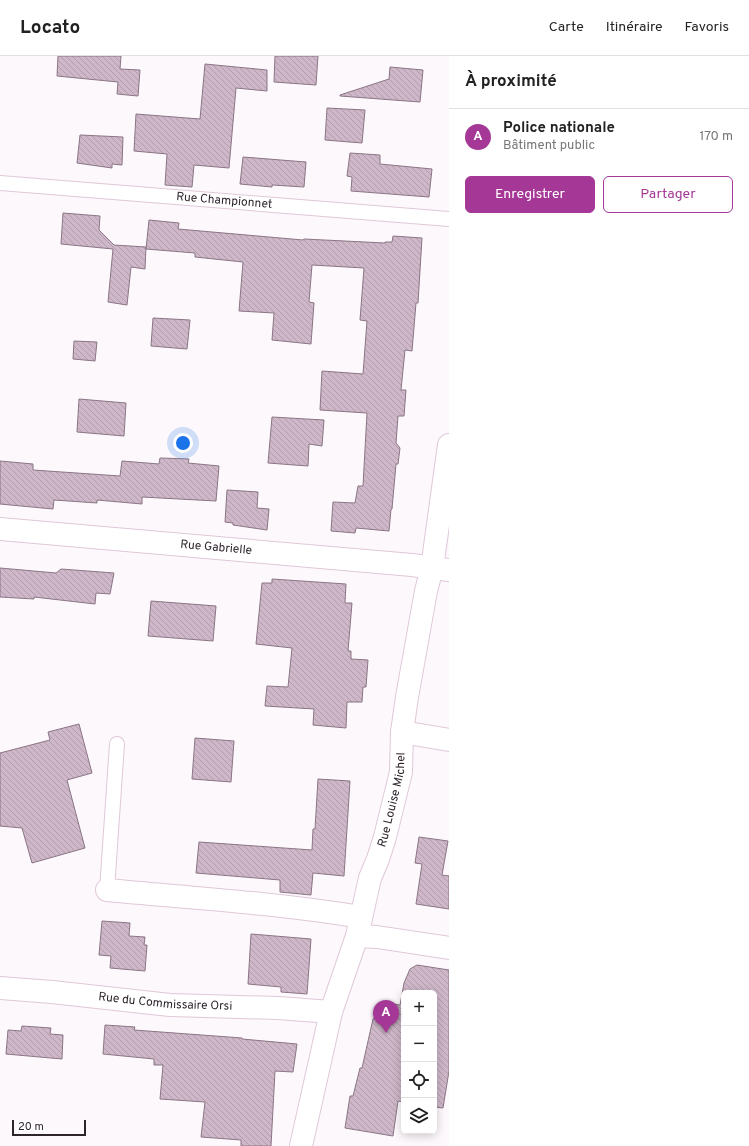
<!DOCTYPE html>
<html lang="fr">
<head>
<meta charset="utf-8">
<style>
  :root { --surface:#fff; --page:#f2f2f2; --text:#222; --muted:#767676; --line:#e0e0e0; --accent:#a53796 }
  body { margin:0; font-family:Overpass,sans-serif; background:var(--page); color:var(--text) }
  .controls { position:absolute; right:12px; bottom:12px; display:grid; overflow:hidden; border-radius:6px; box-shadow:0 2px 10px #0003 }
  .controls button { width:36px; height:36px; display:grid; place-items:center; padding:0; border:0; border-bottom:1px solid var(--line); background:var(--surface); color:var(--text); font:20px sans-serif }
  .scale { position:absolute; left:12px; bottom:10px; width:74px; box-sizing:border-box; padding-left:4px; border:2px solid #2e252c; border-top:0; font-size:11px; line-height:14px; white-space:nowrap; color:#2e252c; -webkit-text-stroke:3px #fff; paint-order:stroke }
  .you { position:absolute; left:183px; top:387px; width:14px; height:14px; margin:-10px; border:3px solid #fff; border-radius:50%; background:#1a73e8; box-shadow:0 0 0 6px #1a73e833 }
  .badge { display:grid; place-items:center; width:26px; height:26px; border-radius:50%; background:var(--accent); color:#fff; font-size:13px; font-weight:700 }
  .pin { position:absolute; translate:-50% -33px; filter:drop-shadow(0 1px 2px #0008) }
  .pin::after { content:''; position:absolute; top:21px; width:14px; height:12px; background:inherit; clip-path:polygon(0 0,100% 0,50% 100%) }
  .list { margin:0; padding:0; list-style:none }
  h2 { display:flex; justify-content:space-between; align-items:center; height:52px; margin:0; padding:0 16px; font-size:17px }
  h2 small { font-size:13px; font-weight:400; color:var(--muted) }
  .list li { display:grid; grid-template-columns:26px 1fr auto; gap:12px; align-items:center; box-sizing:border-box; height:56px; padding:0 16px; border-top:1px solid var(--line) }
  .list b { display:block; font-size:15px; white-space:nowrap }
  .list p { margin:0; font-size:13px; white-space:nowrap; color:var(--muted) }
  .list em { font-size:13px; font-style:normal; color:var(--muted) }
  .actions { display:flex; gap:8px; padding:12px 16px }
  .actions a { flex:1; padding:9px 0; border:1px solid var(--accent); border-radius:6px; text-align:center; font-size:14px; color:var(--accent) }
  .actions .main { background:var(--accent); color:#fff }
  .icon { flex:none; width:22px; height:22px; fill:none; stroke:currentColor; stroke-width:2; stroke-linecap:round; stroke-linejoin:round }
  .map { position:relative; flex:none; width:449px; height:1090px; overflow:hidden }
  header { display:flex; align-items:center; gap:24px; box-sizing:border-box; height:56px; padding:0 20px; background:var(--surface); border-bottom:1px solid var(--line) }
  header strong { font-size:19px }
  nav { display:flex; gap:22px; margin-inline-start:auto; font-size:14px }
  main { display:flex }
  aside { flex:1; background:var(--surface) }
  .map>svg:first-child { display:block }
</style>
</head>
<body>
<header>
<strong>Locato</strong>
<nav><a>Carte</a><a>Itinéraire</a><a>Favoris</a></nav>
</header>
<main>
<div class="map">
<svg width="449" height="1090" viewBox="0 0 449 1090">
  <defs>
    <pattern id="building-back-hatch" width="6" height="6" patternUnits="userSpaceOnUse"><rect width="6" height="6" fill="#ceb7c8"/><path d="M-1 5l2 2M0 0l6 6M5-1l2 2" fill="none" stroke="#b19dac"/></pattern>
  </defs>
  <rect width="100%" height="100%" fill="#fdf8fc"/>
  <!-- building -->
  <path fill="url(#building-back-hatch)" stroke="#8a7585" d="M 58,0 L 121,0 L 120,13 L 140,14 L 138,40 L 117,38 L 118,26 L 57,20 Z
    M 275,0 L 318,0 L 316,29 L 274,26 Z
    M 205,8 L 267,14 L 267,35 L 236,32 L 229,112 L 194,109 L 192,131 L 165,129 L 167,98 L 134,95 L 136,58 L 200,63 Z
    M 390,11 L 423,14 L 420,46 L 340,40 L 340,39 L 389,23 Z
    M 327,52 L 365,54 L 362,87 L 325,84 Z
    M 80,79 L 123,81 L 122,109 L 112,108 L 112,112 L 77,107 Z
    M 350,97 L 380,99 L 380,108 L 432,113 L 429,141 L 351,135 L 352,121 L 347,120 Z
    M 243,101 L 306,106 L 304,131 L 272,129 L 272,131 L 240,128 Z
    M 63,157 L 100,160 L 99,174 L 114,189 L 146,191 L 145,213 L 131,211 L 127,249 L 108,246 L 113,193 L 61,188 Z
    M 149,164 L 179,167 L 178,173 L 303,184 L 304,183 L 385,187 L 385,186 L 392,186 L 393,180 L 422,182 L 418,247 L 416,247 L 412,295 L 405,294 L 401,334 L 406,334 L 404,360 L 398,360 L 396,387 L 400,392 L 398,408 L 396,408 L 392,453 L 391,453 L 389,475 L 356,472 L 355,477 L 331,475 L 333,446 L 355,447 L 358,430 L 363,430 L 367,357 L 320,354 L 322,315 L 363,318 L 367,265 L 360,264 L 364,212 L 312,209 L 309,246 L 314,247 L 311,288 L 272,284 L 274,257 L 239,255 L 243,206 L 195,201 L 195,197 L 146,193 Z
    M 153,262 L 190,264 L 187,293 L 151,290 Z
    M 74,285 L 97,286 L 95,305 L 73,303 Z
    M 79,343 L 126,347 L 124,380 L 77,376 Z
    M 272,361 L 324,364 L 322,390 L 309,388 L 308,410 L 268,407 Z
    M 160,402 L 189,403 L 188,407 L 219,410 L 216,445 L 142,441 L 142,448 L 97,444 L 97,447 L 54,444 L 53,453 L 0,448 L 0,405 L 33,408 L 33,414 L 120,420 L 122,405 L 159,408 Z
    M 227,434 L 258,436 L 257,452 L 269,453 L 267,474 L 233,469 L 233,467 L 225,466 Z
    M 0,512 L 56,517 L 61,513 L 114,517 L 110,538 L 96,537 L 95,548 L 34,541 L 34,543 L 0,541 Z
    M 272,523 L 346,528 L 345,547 L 352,547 L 348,595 L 351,595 L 351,603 L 368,604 L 366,631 L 363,631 L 362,646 L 347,646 L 346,672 L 313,669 L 314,653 L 265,650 L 267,630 L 288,631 L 292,592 L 256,588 L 262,527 L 272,527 Z
    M 151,545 L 216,550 L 213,585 L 148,580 Z
    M 79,668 L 92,717 L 67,724 L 85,792 L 32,807 L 22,772 L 0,770 L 0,697 L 50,684 L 48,676 Z
    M 195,682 L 234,685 L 231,726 L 192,723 Z
    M 318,723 L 350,725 L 344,820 L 313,817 L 311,839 L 280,836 L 280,824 L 196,817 L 199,786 L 312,794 L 313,773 L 315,773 Z
    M 419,781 L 448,785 L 442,819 L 449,820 L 449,853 L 416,848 L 422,808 L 415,807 Z
    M 102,865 L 130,867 L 129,880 L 145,881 L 144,889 L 147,889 L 145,915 L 110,912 L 111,900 L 99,899 Z
    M 251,878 L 311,883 L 307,938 L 281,936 L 281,931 L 248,928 Z
    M 417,909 L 449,914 L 449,1015 L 443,1052 L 434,1051 L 434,937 L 404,937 L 404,1046 L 398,1045 L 393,1080 L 345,1072 L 350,1040 L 353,1040 L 360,1012 L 362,1012 L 373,963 L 386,954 L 387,947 L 400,949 L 404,927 L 410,913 Z
    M 105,969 L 135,971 L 134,974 L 242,982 L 242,983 L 297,988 L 293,1016 L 275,1015 L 271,1090 L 241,1090 L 241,1084 L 201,1081 L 205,1046 L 160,1043 L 163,1009 L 154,1009 L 154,1003 L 103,998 Z
    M 22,970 L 51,972 L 50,978 L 63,979 L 62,1003 L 6,998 L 8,974 L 21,975 Z"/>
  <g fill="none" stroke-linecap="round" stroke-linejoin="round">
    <!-- service casing -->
    <g stroke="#dfc8d9" stroke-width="16">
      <g id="service">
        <path id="s1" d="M 0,127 L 449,163"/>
        <path d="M 107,834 L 117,688"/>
      </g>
    </g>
    <!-- minor casing -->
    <g stroke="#dfc8d9" stroke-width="24">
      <g id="minor">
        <path id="s2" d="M 0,473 L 412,509 L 449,514"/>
        <path d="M 402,676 L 449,684"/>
        <path d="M 107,834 C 192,842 277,847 361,861"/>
        <path d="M 357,880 L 377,881 L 449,892"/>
        <path id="s3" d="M 0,932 L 52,936 L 170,949 L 278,952 L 331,956"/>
        <path id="s4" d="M 301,1090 L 331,956 L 357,880 L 370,822 L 378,803 L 385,781 L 401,716 L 402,676 L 407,641 L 426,535 L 432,512 L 449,389"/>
      </g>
    </g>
    <!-- service -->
    <use href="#service" stroke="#fff" stroke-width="14"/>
    <!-- minor -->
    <use href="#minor" stroke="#fff" stroke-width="22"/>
  </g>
  <g text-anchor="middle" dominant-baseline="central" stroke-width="3" stroke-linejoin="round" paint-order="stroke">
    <!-- street labels -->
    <g font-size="12" fill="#2e252c" stroke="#fff">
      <text stroke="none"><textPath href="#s1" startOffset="225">Rue Championnet</textPath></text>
      <text stroke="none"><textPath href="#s2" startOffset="217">Rue Gabrielle</textPath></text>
      <text stroke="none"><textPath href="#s4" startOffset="359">Rue Louise Michel</textPath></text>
      <text stroke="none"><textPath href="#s3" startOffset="166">Rue du Commissaire Orsi</textPath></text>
    </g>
  </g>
</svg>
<div class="controls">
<button>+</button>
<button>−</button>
<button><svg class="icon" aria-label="locate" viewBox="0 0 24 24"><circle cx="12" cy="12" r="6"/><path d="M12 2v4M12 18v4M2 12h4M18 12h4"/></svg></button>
<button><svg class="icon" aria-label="layers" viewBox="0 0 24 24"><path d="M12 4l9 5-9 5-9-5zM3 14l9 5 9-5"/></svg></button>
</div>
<div class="scale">20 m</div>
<div class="you"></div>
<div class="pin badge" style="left:386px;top:977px">A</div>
</div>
<aside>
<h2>À proximité<small></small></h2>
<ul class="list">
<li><span class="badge">A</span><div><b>Police nationale</b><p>Bâtiment public</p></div><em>170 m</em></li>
</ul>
<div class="actions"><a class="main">Enregistrer</a><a>Partager</a></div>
</aside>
</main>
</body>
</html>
